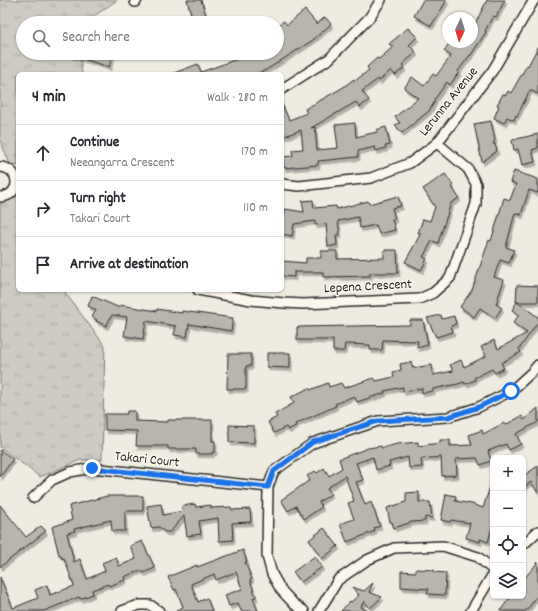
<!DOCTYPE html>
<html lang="en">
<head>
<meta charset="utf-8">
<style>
  :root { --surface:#fff; --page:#f2f2f3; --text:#2b2b33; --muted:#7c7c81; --line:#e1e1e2 }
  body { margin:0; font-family:Dekko,sans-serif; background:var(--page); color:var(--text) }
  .controls { position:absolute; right:12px; bottom:12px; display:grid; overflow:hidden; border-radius:6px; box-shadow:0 1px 3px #0004 }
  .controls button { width:36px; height:36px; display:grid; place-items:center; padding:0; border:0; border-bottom:1px solid var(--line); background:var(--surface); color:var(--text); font:20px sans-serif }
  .compass { position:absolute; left:442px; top:12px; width:36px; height:36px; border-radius:50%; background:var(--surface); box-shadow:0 1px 3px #0004; rotate:184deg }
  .stop { position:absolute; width:12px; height:12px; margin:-9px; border:3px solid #1a73e8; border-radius:50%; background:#fff }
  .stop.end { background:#1a73e8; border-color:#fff; box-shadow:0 1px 4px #0008 }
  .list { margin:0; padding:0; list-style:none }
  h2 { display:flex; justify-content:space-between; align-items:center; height:52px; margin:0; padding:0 16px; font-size:17px }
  h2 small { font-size:13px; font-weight:400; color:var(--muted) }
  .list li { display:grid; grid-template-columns:26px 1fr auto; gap:12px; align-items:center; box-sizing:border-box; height:56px; padding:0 16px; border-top:1px solid var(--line) }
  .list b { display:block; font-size:15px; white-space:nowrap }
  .list p { margin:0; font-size:13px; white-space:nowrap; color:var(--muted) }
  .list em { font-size:13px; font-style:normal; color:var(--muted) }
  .icon { flex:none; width:22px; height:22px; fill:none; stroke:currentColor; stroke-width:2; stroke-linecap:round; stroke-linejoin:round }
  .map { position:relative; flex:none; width:538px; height:611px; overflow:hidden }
  .search { position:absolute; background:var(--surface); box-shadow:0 1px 3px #0004; left:16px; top:16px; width:268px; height:44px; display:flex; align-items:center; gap:10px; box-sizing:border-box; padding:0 14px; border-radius:22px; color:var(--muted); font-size:15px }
  .panel { position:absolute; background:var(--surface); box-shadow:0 1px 3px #0004; left:16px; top:72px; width:268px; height:220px; border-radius:6px }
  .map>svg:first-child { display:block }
</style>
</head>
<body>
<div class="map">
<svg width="538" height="611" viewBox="0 0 538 611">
  <defs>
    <pattern id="park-tufts" width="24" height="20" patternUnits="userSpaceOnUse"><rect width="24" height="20" fill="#cecbc2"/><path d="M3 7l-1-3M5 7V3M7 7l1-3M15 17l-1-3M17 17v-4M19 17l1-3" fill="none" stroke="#b1aea7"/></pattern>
    <filter id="shadow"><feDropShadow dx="2" dy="3.5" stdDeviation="0" flood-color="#0004"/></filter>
  </defs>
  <rect width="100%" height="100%" fill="#eeebe0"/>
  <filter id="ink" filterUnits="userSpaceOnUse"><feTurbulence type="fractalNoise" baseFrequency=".025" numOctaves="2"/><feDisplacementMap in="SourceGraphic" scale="8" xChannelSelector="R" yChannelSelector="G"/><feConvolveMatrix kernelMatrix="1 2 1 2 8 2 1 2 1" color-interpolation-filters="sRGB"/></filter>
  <g filter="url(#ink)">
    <!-- park -->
    <path fill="url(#park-tufts)" stroke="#7c7b76" d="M 0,0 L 117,0 L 87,21 L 86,23 L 23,23 L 23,53 L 80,53 L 82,74 L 18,74 L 18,166 L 10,164 L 0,140 Z
      M 18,190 L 18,290 L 65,290 L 66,294 L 105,346 L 102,460 L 80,460 L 40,477 L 0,447 L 0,203 L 14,197 Z"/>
    <!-- building -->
    <path fill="#b8b5ae" stroke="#2b2b2b" filter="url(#shadow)" d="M 187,0 L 201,0 L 208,21 L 202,23 L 171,23 L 171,22 L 191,14 Z
      M 423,0 L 447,0 L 431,26 L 414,16 Z
      M 487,0 L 505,0 L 496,17 L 493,16 L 485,31 L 486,32 L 471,55 L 470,55 L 458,71 L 459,72 L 450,85 L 447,82 L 434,100 L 435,101 L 429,111 L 402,133 L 395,125 L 400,123 L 395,117 L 418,98 L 404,88 L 412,77 L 424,86 L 433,74 L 436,76 L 451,56 L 444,51 L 450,42 L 472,42 L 472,22 L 475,24 Z
      M 305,10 L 317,24 L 325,17 L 331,24 L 313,40 L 266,70 L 255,74 L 174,74 L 174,73 L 198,64 L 201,72 L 243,57 L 241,53 L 259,53 L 262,59 L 270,53 L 277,53 L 277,46 L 281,43 L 277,37 L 277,26 L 284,21 L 287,25 Z
      M 408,28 L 417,37 L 409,45 L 416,52 L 402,65 L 404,68 L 395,75 L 391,70 L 379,81 L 378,79 L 362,91 L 369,100 L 360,107 L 356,102 L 311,128 L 315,127 L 317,150 L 338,148 L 335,125 L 355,123 L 356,137 L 377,132 L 376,130 L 386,127 L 390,145 L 385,146 L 386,148 L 376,151 L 375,147 L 358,151 L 358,157 L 318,161 L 318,165 L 284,168 L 283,157 L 293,156 L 292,150 L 303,149 L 301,130 L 282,137 L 282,104 L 289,120 L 307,113 L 305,109 L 342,88 L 354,79 L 355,81 L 369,70 L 367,67 L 377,58 L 379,59 L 393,47 L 389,44 Z
      M 538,47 L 538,94 L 530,90 L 517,116 L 516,115 L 514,120 L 507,117 L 504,123 L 494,118 L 499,106 L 497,105 L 503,94 L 506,95 L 508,91 L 511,93 L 527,65 L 528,66 Z
      M 71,53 L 113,53 L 109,67 L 70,55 Z
      M 491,121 L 495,140 L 493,144 L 495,144 L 497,151 L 482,162 L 474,124 Z
      M 538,134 L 538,148 L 532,150 L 535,162 L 522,165 L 518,149 L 514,150 L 512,140 Z
      M 514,171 L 538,179 L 538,193 L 529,190 L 521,215 L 515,213 L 506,247 L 514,250 L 509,263 L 500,260 L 494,277 L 504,280 L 496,304 L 502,308 L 495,318 L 480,308 L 474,317 L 460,307 L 472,290 L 489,240 L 491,241 L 504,198 L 510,200 L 516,184 L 510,182 Z
      M 445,174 L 453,185 L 452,187 L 459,198 L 451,203 L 438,243 L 432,241 L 423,257 L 427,259 L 421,270 L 405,262 L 421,233 L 418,233 L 423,219 L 430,221 L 435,207 L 423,189 Z
      M 398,196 L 401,206 L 392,208 L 395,219 L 392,219 L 395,230 L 379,234 L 376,225 L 360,228 L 358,217 L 338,221 L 340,235 L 336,235 L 337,245 L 328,247 L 326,224 L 315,225 L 315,221 L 294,224 L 292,236 L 282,234 L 282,213 L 285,214 L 285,209 L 304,212 L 302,201 L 313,200 L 314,208 L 336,206 L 337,209 L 368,201 L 369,204 Z
      M 384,250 L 397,250 L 398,273 L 370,273 L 370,276 L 323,277 L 323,272 L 294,272 L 294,277 L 282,276 L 282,261 L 306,263 L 306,258 L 321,258 L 321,251 L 337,251 L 337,259 L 384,258 Z
      M 517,285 L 538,286 L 538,302 L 516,302 Z
      M 92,296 L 120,308 L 120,305 L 157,311 L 157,309 L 182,313 L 182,311 L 233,318 L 231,331 L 189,324 L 187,337 L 174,335 L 176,326 L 146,321 L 143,339 L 124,336 L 127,317 L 112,315 L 106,326 L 96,321 L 97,320 L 92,317 L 96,310 L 88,306 Z
      M 517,302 L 538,317 L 538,322 L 519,349 L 521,352 L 501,363 L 504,368 L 495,373 L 492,369 L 474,378 L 475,380 L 465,384 L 464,382 L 458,384 L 433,389 L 433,391 L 422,393 L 422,388 L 403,392 L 403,387 L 384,391 L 385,393 L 357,402 L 354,396 L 335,404 L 336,406 L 295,424 L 296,426 L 288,430 L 286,427 L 274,433 L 268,422 L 277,417 L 275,414 L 294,403 L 291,397 L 309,388 L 310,390 L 328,383 L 329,387 L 341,383 L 344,388 L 374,378 L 376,381 L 394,377 L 393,372 L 401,370 L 400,364 L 411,362 L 413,368 L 432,365 L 433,375 L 453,371 L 450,365 L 461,360 L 464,367 L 486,356 L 481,347 L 494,340 L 498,349 L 527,333 L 513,323 L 519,315 L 512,310 Z
      M 441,315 L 442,319 L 454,316 L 456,324 L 451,326 L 453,332 L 436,337 L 427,318 Z
      M 410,320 L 423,320 L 428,345 L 417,348 L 418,341 L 383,340 L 382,350 L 370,350 L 370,345 L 345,344 L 344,351 L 333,351 L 333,340 L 297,340 L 297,327 L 410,325 Z
      M 267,353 L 290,353 L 290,368 L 267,367 Z
      M 228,354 L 251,354 L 251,366 L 246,366 L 246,389 L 227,389 Z
      M 538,408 L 538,422 L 516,434 L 521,444 L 509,450 L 506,444 L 488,451 L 491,461 L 480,465 L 477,458 L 456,459 L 457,475 L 442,476 L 441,457 L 421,459 L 422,467 L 409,468 L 408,457 L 389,462 L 390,466 L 376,470 L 373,457 L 356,463 L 363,480 L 356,482 L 365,505 L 371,502 L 380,526 L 374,528 L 375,531 L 347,542 L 340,524 L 354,519 L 348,503 L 354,501 L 345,476 L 327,488 L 331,494 L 319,502 L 322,507 L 304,519 L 296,506 L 288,511 L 281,500 L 310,480 L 307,476 L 315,471 L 317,473 L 324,468 L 329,476 L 342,468 L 339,459 L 368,448 L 381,446 L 382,448 L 397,444 L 418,442 L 418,446 L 440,443 L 440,440 L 450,440 L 450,446 L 472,445 L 469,435 L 482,430 L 483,434 L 504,423 L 505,425 L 522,416 L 524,420 Z
      M 127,411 L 135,411 L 135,421 L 168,422 L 168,420 L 212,420 L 212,441 L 215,441 L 215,452 L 212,452 L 212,454 L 196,454 L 196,449 L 168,449 L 168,446 L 136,446 L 137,431 L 105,430 L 105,414 L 127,414 Z
      M 229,425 L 254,426 L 254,443 L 229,442 Z
      M 0,450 L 13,459 L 0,477 Z
      M 538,466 L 538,493 L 531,482 L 523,488 L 523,476 Z
      M 491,484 L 493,484 L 493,524 L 488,542 L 480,539 L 480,542 L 466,538 L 470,523 L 451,520 L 450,522 L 441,520 L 446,494 L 456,496 L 455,501 L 472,504 L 483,508 Z
      M 419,492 L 419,502 L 430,502 L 432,518 L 425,517 L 425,521 L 412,522 L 394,528 L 392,522 L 390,522 L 387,508 L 406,502 L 406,493 Z
      M 107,496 L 143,496 L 143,511 L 125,511 L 125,531 L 112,531 L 111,520 L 74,529 L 75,531 L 67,533 L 74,562 L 80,559 L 87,579 L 105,571 L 102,563 L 116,557 L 119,566 L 136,559 L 130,546 L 142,541 L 155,568 L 143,573 L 141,570 L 124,577 L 125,580 L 109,586 L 108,584 L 92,590 L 93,594 L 80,599 L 79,597 L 44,611 L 0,611 L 0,577 L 13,608 L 38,598 L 35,590 L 47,585 L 50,595 L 74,586 L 64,558 L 62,559 L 61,555 L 59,555 L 52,527 L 72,520 L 69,506 Z
      M 161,504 L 163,515 L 183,511 L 182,506 L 195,504 L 196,507 L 211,505 L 211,508 L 231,507 L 232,510 L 250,509 L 251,522 L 232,523 L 233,540 L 219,541 L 218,518 L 199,521 L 201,534 L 187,536 L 184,516 L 170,532 L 165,532 L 159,527 L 151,528 L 147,506 Z
      M 0,505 L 26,537 L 41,526 L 46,531 L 0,567 Z
      M 324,528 L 338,546 L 322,559 L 309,540 Z
      M 243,550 L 247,562 L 245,562 L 252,579 L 250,580 L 256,597 L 253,598 L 258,611 L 241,611 L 238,603 L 229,606 L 225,595 L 242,589 L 236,572 L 216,580 L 214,574 L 191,584 L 198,602 L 207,598 L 212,611 L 176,611 L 183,607 L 176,589 L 174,590 L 168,577 L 197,565 L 197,567 Z
      M 315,556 L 322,567 L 301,582 L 293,572 Z
      M 538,562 L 538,595 L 526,611 L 500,611 L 511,596 L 523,596 L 523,580 Z
      M 416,569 L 434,570 L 434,572 L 446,573 L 445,595 L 427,594 L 429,589 L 401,587 L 401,571 L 416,572 Z
      M 373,583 L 369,592 L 382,597 L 370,608 L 364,601 L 361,607 L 368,611 L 341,611 L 350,601 L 351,602 L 359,595 L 352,587 L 364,591 Z"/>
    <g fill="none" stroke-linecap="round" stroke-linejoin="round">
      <!-- street casing -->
      <g stroke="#2b2b2b" stroke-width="12">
        <path id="street" d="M 135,2 L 137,0
          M 282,89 L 329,59 L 369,18 L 381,0
          M 0,167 C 21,168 22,196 0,197
          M 282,184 L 299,186 L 371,178 L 410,163 L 437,143 L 493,70 L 534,0
          M 198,290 L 251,300 L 284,303 L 303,304 L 419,299 L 433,293 L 450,278 L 476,204 L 476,184 L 468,169 L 437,143
          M 33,498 L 52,480 L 70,472 L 92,468 L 268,487
          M 523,545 L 538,531
          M 122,611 L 139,605 L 150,605 L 159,611
          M 304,611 L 294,604 L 281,590 L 272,574 L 267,556 L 268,487 L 274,471 L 313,443 L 378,421 L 448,417 L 479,407 L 511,391 L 532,372 L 538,365
          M 319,611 L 338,580 L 367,560 L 394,548 L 443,546 L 478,557 L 493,570
          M 471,611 L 493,574"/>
      </g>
      <!-- street -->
      <use href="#street" stroke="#fbf7ec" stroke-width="9"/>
    </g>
  </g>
  <g fill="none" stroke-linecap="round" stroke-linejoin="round" filter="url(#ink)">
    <!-- route -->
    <path stroke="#1a73e8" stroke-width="5" d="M 92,468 L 268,487 L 274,471 L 313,442 L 378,421 L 448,417 L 479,407 L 511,391"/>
  </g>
  <g text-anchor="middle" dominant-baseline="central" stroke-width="3" stroke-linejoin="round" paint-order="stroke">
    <!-- street labels -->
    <g font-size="14" fill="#2b2b2b" stroke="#fbf7ec">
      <text transform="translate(449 102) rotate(-51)">Lerunna Avenue</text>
      <text transform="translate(368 287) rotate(-3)">Lepena Crescent</text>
      <text transform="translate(147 460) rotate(6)">Takari Court</text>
    </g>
  </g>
</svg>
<div class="controls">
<button>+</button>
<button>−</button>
<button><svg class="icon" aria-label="locate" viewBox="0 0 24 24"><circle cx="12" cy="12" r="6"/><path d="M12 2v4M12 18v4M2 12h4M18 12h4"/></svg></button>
<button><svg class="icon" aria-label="layers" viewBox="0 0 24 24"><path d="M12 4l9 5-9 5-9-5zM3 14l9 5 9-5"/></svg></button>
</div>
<svg class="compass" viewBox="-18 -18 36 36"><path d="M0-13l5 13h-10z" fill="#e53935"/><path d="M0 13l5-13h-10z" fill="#7c7c81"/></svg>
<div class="stop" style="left:511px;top:391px"></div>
<div class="stop end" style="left:92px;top:468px"></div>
<div class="search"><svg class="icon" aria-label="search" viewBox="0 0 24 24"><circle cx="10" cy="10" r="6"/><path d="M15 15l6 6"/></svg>Search here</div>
<section class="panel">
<h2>4 min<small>Walk · 280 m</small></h2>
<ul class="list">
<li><svg class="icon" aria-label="ahead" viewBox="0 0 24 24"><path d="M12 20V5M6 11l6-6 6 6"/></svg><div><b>Continue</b><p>Neeangarra Crescent</p></div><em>170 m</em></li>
<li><svg class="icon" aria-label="right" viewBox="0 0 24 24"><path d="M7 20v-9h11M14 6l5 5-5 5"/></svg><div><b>Turn right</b><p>Takari Court</p></div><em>110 m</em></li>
<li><svg class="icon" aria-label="arrive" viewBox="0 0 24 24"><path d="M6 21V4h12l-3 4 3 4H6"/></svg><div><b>Arrive at destination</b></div></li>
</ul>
</section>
</div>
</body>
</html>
